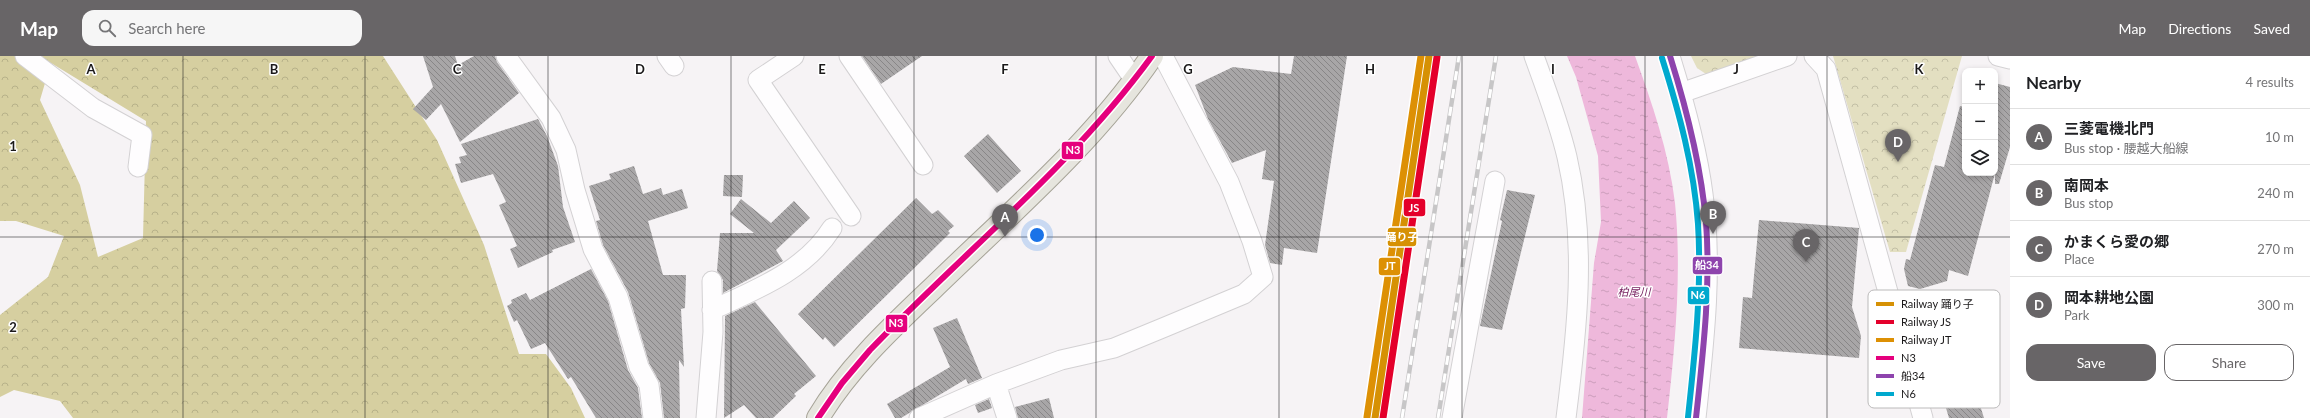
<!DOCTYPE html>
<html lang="en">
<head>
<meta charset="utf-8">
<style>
  :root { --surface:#fff; --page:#f6f6f6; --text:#202124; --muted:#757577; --line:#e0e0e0; --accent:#686567 }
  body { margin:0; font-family:Lato,"Noto Sans JP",sans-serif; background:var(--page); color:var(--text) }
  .controls { position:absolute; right:12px; top:12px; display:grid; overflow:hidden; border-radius:8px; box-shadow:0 2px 6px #0003 }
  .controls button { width:36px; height:36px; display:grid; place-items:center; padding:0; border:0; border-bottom:1px solid var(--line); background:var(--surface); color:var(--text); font:20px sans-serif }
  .you { position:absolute; left:1037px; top:179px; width:14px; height:14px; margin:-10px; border:3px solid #fff; border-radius:50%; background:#1a73e8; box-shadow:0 0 0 6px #1a73e833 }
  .badge { display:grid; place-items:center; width:26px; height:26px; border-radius:50%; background:var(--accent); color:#fff; font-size:13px; font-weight:700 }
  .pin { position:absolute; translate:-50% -33px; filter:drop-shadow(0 1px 2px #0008) }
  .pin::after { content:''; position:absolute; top:21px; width:14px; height:12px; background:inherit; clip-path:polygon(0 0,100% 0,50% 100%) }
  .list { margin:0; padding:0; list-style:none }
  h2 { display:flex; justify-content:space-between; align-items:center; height:52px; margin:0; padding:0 16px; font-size:17px }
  h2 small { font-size:13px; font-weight:400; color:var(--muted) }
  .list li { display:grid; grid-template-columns:26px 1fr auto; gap:12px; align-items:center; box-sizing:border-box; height:56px; padding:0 16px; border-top:1px solid var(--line) }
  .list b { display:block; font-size:15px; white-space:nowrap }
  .list p { margin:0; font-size:13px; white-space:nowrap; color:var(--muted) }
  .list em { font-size:13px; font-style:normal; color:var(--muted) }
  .actions { display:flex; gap:8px; padding:12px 16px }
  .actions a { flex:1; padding:9px 0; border:1px solid var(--accent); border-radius:12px; text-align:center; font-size:14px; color:var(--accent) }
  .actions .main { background:var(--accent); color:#fff }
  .icon { flex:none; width:22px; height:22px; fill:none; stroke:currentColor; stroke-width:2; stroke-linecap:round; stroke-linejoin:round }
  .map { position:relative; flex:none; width:2010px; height:362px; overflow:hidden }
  header { display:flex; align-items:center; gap:24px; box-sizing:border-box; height:56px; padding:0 20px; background:var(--accent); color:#fff }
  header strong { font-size:19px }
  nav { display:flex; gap:22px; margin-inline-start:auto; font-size:14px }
  .search { width:280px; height:36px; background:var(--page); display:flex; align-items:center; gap:10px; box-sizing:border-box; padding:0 14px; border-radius:12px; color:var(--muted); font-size:15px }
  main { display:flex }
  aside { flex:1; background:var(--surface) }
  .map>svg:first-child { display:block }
</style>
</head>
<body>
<header>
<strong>Map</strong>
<div class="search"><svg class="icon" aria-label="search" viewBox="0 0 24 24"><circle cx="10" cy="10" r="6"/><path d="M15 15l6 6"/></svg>Search here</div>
<nav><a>Map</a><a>Directions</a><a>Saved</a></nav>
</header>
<main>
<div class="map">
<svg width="2010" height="362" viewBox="0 0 2010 362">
  <defs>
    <pattern id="forest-crowns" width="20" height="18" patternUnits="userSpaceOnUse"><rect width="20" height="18" fill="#d6cfa0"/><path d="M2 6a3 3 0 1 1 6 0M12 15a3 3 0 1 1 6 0" fill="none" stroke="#b7b189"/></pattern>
    <pattern id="park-crowns" width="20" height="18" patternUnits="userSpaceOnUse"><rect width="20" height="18" fill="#e3dfc1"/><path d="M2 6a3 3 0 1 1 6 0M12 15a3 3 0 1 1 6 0" fill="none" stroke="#c2bfa5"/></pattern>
    <pattern id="water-ripples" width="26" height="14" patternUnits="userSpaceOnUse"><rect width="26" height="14" fill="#eeb8db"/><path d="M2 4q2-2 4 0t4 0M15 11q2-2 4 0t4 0" fill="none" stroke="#cc9ebb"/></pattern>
    <pattern id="building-back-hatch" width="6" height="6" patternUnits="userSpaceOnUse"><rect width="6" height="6" fill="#a8a6a7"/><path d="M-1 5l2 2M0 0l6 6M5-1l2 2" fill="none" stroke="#888687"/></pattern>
  </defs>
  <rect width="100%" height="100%" fill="#f6f3f5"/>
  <!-- forest -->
  <path fill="url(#forest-crowns)" fill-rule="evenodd" d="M 0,0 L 383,0 L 437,84 L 484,189 L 519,298 L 546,298 L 571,332 L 585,362 L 73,362 L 60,345 L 14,334 L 0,341 L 0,259 L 48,221 L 64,180 L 16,165 L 0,165 ZM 51,7 L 146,65 L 143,182 L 98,201 L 80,129 L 40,44 Z"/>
  <!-- park -->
  <path fill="url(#park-crowns)" d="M 1691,0 L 1760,0 L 1709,20 L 1697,12 Z
    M 1833,0 L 1962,0 L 1906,196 L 1890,196 Z"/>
  <!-- water -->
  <path fill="url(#water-ripples)" d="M 1567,0 L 1635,0 C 1652,47 1669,96 1675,147 C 1682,217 1675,291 1667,362 L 1582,362 L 1594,207 L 1601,166 L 1598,100 L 1576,21 Z"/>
  <!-- building -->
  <path fill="url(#building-back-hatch)" d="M 423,0 L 455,0 L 458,9 L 474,0 L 495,0 L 497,6 L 519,37 L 460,86 L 441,48 L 426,64 L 413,53 L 433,31 Z
    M 862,0 L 922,0 L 881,28 Z
    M 1294,0 L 1347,0 L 1317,197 L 1284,192 L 1282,209 L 1270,207 L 1265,189 L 1274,125 L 1262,123 L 1266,94 L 1232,107 L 1208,63 L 1195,29 L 1233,11 L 1291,18 Z
    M 1995,27 L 2010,31 L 2010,91 L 1999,128 L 1995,128 L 1995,117 L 1968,220 L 1949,214 L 1947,225 L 1920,233 L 1908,230 L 1904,213 L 1906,203 L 1910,204 L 1935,109 L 1944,111 L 1960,50 L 1965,51 L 1965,117 L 1995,117 Z
    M 538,63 L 547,80 L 558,110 L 563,151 L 575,186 L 552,194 L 553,196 L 518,212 L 510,193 L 517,190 L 499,149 L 506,146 L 493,118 L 461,127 L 455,108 L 461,107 L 459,101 L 467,99 L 461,88 Z
    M 988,78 L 1021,115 L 997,137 L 964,100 Z
    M 634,110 L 643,138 L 661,132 L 663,139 L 682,133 L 688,152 L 648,165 L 663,219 L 686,219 L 685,252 L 681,253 L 684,311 L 679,304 L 680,362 L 664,362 L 660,327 L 649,307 L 628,236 L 603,189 L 596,165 L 600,164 L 589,130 L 611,123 L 609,118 Z
    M 724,119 L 743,119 L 742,141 L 723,140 Z
    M 1507,134 L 1535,139 L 1502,274 L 1480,270 L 1502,165 L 1500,164 Z
    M 916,142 L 932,158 L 938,154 L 954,170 L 948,175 L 950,177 L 834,291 L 825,281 L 823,284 L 798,258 Z
    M 741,143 L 771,167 L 794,145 L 810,162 L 776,194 L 783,205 L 723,237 L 723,224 L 717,215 L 720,177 L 754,177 L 730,158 Z
    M 1759,164 L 1859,172 L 1852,251 L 1861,280 L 1859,302 L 1739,292 L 1743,241 L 1752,242 Z
    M 591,213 L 608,245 L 628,314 L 638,332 L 642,362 L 596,362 L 571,321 L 568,323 L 545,287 L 531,293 L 517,264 L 514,266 L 507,250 L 512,247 L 511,244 L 526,237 L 530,244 Z
    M 755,246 L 816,320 L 794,338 L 796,340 L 773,362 L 756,362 L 744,349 L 724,362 L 725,260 Z
    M 1960,251 L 1977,306 L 1970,308 L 1981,342 L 1978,343 L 1984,362 L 1949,362 L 1919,263 Z
    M 957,262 L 982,322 L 968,328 L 966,323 L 901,362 L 895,362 L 887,348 L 950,311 L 933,272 Z
    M 1049,342 L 1054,362 L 1018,362 L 1015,351 Z
    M 989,343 L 992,352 L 978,357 L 975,349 Z"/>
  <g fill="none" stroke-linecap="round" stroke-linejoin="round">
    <!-- minor casing -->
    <g stroke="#d3d1d3" stroke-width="21">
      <path id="minor" d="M 25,0 L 93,52 L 142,79 L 138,111
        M 506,0 L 551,62 L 566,94 L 575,134 L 593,193 L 618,241 L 639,311 L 649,329 L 653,362
        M 667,0 L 674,10
        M 794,0 L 758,24 L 851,160
        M 849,0 L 923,109
        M 1118,0 L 1135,25
        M 1534,0 C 1546,33 1559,67 1567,101 C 1587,187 1577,276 1566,362
        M 1670,0 C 1684,45 1697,91 1703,138 C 1713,212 1704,288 1696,362
        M 1814,0 L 1826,13 L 1923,362
        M 1998,0 L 2010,3
        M 1681,37 L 1787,0
        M 712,254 C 757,233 805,215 832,172
        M 996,328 L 1007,362
        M 706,362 L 713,276 L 712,225
        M 919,362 L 996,328 L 1061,304 L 1114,292 L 1165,271 L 1244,238 L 1263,221 L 1252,185 L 1229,126 L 1163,0
        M 1452,362 L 1495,125"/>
    </g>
    <!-- major casing -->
    <g stroke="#a6a397" stroke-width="24">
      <path id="major" d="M 818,362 C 847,313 891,272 932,233 C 1008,159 1092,88 1152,0"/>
    </g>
    <!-- minor -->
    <use href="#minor" stroke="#fefdfe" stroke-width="19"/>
    <!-- major -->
    <use href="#major" stroke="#e6e5de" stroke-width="22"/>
    <!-- rail casing -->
    <g stroke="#c7c6c7" stroke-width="4.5">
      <path id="rail" d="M 1402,362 L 1459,0
        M 1438,362 L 1496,0"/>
    </g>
    <!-- rail -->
    <use href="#rail" stroke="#fff" stroke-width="3" stroke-dasharray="9" stroke-linecap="butt"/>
    <!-- bus-1 casing -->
    <g stroke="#fff" stroke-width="9">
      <path id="bus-1" d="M 818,362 L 842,327 L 870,294 C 965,195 1071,111 1152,0"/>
    </g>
    <!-- bus-2 casing -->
    <g stroke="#fff" stroke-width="9">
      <path id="bus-2" d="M 1670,0 C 1687,54 1701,109 1706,166 C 1711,231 1703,297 1696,362"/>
    </g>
    <!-- bus-3 casing -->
    <g stroke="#fff" stroke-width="9">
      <path id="bus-3" d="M 1662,2 C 1679,56 1694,111 1698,168 C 1702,232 1695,297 1688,361"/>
    </g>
    <!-- bus-1 -->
    <use href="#bus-1" stroke="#e5007d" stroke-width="6"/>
    <!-- bus-2 -->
    <use href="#bus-2" stroke="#8e44ad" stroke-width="6"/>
    <!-- bus-3 -->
    <use href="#bus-3" stroke="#00a9ce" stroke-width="6"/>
    <!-- rail-1 casing -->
    <g stroke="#fff" stroke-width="10">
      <path id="rail-1" d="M 1375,362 L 1429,0"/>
    </g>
    <!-- rail-2 casing -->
    <g stroke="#fff" stroke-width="10">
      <path id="rail-2" d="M 1383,362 L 1437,1"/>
    </g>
    <!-- rail-3 casing -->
    <g stroke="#fff" stroke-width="10">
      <path id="rail-3" d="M 1367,361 L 1421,0"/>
    </g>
    <!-- rail-1 -->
    <use href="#rail-1" stroke="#d69104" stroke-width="7"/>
    <!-- rail-2 -->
    <use href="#rail-2" stroke="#e4002b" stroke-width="7"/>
    <!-- rail-3 -->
    <use href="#rail-3" stroke="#dd9004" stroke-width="7"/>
  </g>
  <!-- grid -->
  <path fill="none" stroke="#1b191a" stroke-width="1" stroke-opacity="0.55" d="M 183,0 L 183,362M 365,0 L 365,362M 548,0 L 548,362M 731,0 L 731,362M 914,0 L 914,362M 1096,0 L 1096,362M 1279,0 L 1279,362M 1462,0 L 1462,362M 1645,0 L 1645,362M 1827,0 L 1827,362M 0,181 L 2010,181"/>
  <g text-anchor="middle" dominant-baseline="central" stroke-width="3" stroke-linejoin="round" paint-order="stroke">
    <!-- water labels -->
    <g font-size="11" font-style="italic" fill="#782161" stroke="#fff">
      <text x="1634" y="235">柏尾川</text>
    </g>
  </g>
  <!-- legend -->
  <rect x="1868" y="234" width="132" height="118" rx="6" fill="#fff" stroke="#bbbaba" stroke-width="1"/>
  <rect x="1876" y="246" width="18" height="4" fill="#d69104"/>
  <rect x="1876" y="264" width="18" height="4" fill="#e4002b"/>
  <rect x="1876" y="282" width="18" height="4" fill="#dd9004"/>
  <rect x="1876" y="300" width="18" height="4" fill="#e5007d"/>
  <rect x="1876" y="318" width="18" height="4" fill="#8e44ad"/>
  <rect x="1876" y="336" width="18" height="4" fill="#00a9ce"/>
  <g font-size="11" fill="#1b191a">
    <text x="1901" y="252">Railway 踊り子</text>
    <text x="1901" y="270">Railway JS</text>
    <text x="1901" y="288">Railway JT</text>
    <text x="1901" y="306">N3</text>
    <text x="1901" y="324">船34</text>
    <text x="1901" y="342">N6</text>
  </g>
  <g font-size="13" text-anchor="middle" font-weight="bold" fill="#1b191a" stroke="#fff" stroke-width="3" stroke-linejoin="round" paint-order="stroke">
    <text x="91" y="18">A</text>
    <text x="274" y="18">B</text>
    <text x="457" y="18">C</text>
    <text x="640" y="18">D</text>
    <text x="822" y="18">E</text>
    <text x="1005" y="18">F</text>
    <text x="1188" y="18">G</text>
    <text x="1370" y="18">H</text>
    <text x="1553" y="18">I</text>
    <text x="1736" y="18">J</text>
    <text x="1919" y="18">K</text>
    <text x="13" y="95">1</text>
    <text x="13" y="276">2</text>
  </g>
  <g stroke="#fff" stroke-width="1.5">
    <rect x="1061" y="85" width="23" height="19" rx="4" fill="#e5007d"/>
    <rect x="1403" y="142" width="23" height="19" rx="4" fill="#e4002b"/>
    <rect x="1387" y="171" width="30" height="20" rx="4" fill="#d69104"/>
    <rect x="1692" y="200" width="31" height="19" rx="4" fill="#8e44ad"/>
    <rect x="1378" y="201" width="23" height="19" rx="4" fill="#dd9004"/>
    <rect x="1687" y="230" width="23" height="19" rx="4" fill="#00a9ce"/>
    <rect x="885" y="258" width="23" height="19" rx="4" fill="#e5007d"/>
  </g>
  <g font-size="11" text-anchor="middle" font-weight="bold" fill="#fff">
    <text x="1073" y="98">N3</text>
    <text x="1414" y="156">JS</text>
    <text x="1402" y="185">踊り子</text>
    <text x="1707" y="213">船34</text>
    <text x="1390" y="214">JT</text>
    <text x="1698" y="243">N6</text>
    <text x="896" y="271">N3</text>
  </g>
</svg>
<div class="controls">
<button>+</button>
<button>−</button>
<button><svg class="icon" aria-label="layers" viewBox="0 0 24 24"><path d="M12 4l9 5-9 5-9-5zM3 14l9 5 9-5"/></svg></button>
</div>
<div class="you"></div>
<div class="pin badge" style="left:1005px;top:181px">A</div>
<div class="pin badge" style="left:1713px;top:178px">B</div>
<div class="pin badge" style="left:1806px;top:206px">C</div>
<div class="pin badge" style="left:1898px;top:106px">D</div>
</div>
<aside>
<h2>Nearby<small>4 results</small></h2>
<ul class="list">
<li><span class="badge">A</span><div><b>三菱電機北門</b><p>Bus stop · 腰越大船線</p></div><em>10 m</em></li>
<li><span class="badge">B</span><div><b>南岡本</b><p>Bus stop</p></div><em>240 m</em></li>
<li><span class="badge">C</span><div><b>かまくら愛の郷</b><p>Place</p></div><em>270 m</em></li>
<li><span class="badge">D</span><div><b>岡本耕地公園</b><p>Park</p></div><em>300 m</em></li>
</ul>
<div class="actions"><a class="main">Save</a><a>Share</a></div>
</aside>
</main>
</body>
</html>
